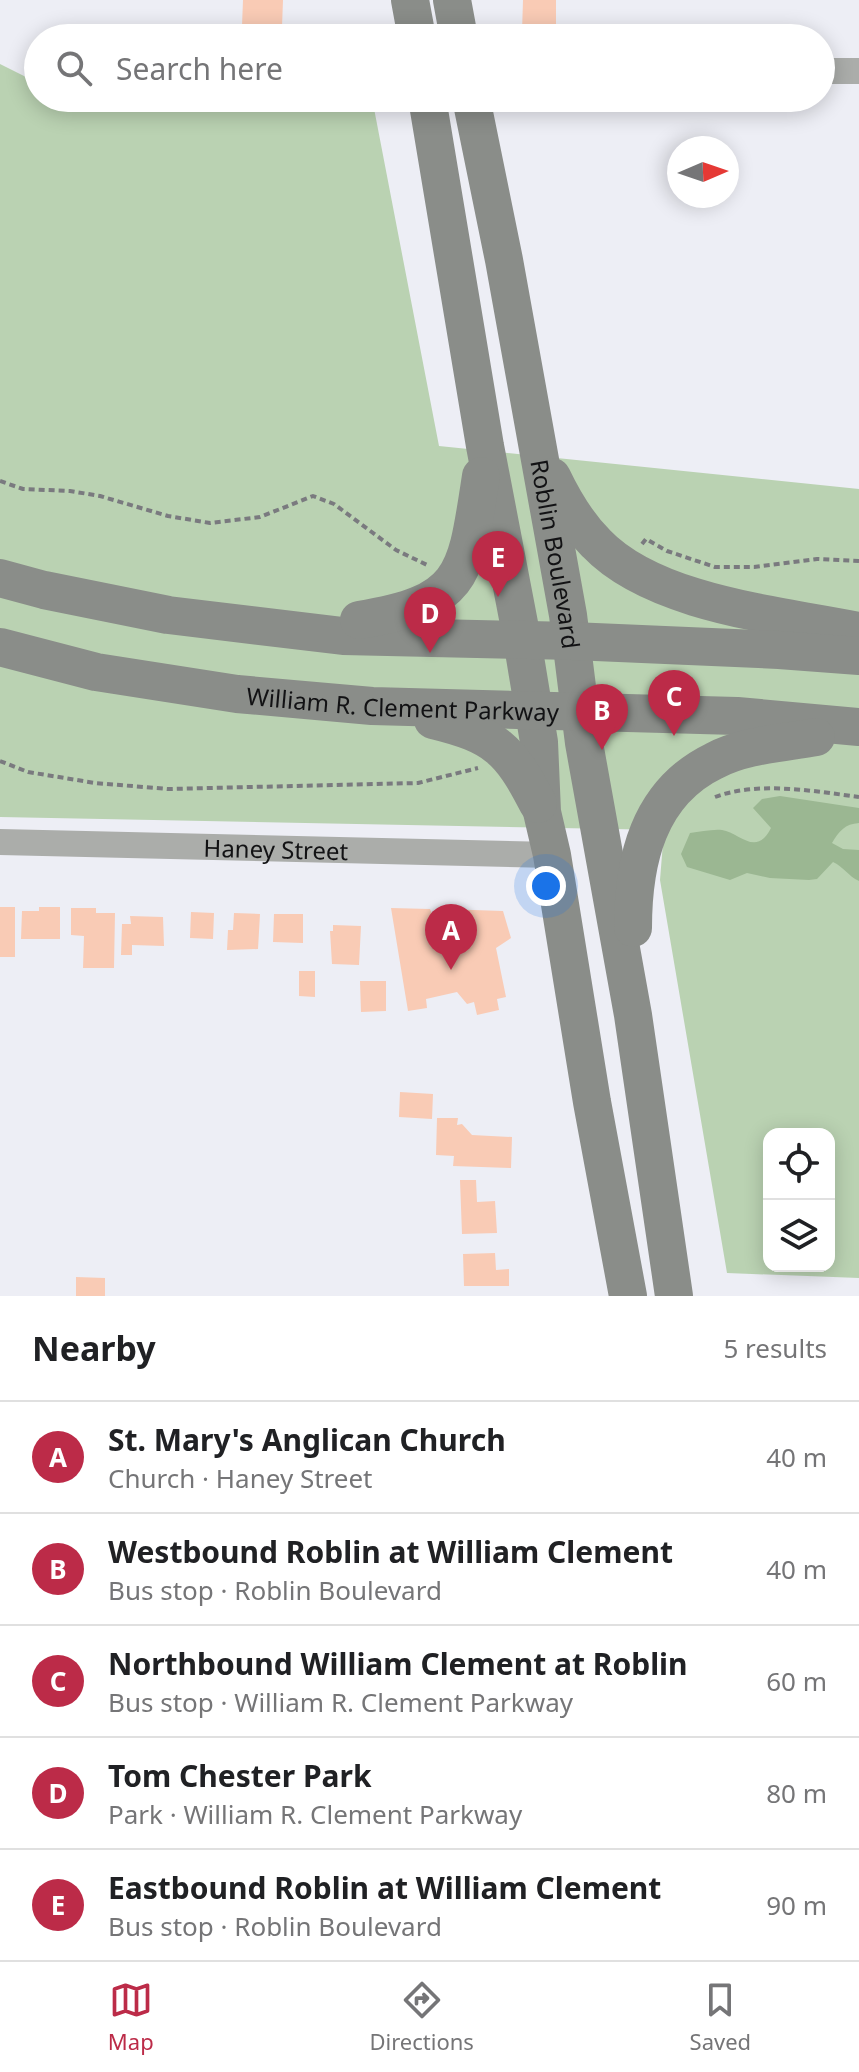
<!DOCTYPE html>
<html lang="en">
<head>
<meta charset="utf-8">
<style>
  :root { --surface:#fff; --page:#f6f6f6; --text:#202124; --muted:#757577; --line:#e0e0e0; --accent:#bc2b48 }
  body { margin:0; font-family:"Noto Sans",sans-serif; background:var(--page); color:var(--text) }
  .controls { position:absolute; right:24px; bottom:24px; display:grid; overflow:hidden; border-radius:16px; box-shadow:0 4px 20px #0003 }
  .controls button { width:72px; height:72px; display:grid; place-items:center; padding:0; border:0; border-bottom:2px solid var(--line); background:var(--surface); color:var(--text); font:40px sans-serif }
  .compass { position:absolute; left:667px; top:136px; width:72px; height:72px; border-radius:50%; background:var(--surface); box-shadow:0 4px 20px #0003; rotate:88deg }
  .you { position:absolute; left:546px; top:886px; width:28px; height:28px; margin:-20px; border:6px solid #fff; border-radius:50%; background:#1a73e8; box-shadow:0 0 0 12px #1a73e833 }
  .badge { display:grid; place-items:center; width:52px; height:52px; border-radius:50%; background:var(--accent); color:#fff; font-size:26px; font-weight:700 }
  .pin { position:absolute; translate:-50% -66px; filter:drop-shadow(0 2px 4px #0008) }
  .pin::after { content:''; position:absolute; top:42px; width:28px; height:24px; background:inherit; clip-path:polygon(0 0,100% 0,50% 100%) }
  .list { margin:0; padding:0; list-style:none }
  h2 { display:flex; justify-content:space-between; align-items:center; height:104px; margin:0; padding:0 32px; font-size:34px }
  h2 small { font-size:26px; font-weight:400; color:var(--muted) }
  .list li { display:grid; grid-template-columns:52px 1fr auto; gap:24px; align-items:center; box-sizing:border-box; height:112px; padding:0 32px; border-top:2px solid var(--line) }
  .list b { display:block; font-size:30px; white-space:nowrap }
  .list p { margin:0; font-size:26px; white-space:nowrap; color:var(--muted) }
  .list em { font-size:26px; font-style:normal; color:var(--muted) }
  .icon { flex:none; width:44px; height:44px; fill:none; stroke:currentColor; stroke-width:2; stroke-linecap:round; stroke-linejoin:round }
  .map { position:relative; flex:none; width:859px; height:1296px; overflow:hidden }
  .search { position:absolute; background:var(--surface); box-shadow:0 4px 20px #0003; left:24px; right:24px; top:24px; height:88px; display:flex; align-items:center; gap:20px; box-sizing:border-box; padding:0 28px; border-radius:44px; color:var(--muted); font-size:30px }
  .sheet { height:664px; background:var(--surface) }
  nav { display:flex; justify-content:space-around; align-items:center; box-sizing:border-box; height:112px; border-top:2px solid var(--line); background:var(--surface); font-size:22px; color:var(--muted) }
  nav a { display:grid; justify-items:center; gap:4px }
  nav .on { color:var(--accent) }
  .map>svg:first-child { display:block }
</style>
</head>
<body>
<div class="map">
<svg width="859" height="1296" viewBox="0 0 859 1296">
  <rect width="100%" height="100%" fill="#edeef5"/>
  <!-- green -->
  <path fill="#bad2b2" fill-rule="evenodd" d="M 0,64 L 38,83 L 38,98 L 372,98 L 439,446 L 859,489 L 859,1278 L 727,1273 L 660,880 L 664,830 L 0,817 ZM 769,1134 L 829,1134 L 829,1266 L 769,1266 Z"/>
  <!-- forest -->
  <path fill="#9bb792" d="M 780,796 L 859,808 L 859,823 C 845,824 839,831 832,843 L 843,849 L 859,850 L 859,881 C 848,876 844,867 833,862 L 817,879 L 809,880 L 770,878 L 747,873 L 730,880 L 687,867 L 681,854 L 690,833 C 700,832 712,829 722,830 C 739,832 756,858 771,828 L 753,808 L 762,799 Z"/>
  <!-- building -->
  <path fill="#f9cbb5" d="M 243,0 L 283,0 L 282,27 L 242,26 Z
    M 523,0 L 556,0 L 556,32 L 522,32 Z
    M 0,907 L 15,907 L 15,957 L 0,957 Z
    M 39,907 L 60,907 L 60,939 L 21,939 L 22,911 L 39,911 Z
    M 71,908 L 96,908 L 96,913 L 115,913 L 114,968 L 83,968 L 84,936 L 71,935 Z
    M 391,908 L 430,909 L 432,914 L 443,912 L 443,909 L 503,911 L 511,938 L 496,948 L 506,997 L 497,999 L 499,1010 L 477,1015 L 474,1002 L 467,1004 L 457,992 L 426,999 L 427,1008 L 408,1011 Z
    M 191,912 L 214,913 L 213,939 L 190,938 Z
    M 234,913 L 260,914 L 258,949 L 227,950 L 228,930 L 233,930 Z
    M 274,914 L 303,914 L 303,943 L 273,942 Z
    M 130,916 L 163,917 L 164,946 L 132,945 L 132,955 L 121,955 L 122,924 L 131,924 Z
    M 333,925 L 361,926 L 359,965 L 332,964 L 330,931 L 333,931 Z
    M 299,971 L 315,971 L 315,997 L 299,996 Z
    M 360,981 L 386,981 L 386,1011 L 361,1012 Z
    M 400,1092 L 433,1094 L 432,1119 L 399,1117 Z
    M 437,1118 L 458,1118 L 457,1125 L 462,1124 L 472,1135 L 512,1137 L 511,1168 L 453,1166 L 454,1156 L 436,1155 Z
    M 460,1180 L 476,1180 L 477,1202 L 495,1201 L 497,1233 L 462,1234 Z
    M 495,1253 L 496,1270 L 509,1269 L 509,1286 L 464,1286 L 463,1254 Z
    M 76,1277 L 105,1278 L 105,1296 L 76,1296 Z"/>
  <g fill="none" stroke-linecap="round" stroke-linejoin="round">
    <!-- path -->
    <path stroke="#7a7a7f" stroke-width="4" stroke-dasharray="6 4" stroke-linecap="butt" d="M 0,481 L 23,489 L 70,491 L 100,496 L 168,516 L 210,523 L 260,517 L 313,496 L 334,504 L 396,550 L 427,565
      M 642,544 L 646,539 L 667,551 L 715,567 L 754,567 L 817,559 L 859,561
      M 0,761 L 28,772 L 95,783 L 168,789 L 418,783 L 478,768
      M 715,797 C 758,781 814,791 859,797"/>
    <!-- street -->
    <g stroke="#abadaa" stroke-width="26">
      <path d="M 821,71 L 859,71"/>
      <path id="s1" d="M 0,842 L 552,855"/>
    </g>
    <!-- secondary -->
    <g stroke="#8a8d89" stroke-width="38">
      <path d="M 410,0 L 417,38"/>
      <path d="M 452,0 L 459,38"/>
      <path d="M 427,98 L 485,446 L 522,639 L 539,742 L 542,812 L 552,855 L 592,1102 L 628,1296"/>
      <path id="s2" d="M 471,98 L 504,260 L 568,615 L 584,743 L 633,1015 L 674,1296"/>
      <path d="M 552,477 C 563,500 578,525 596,543 C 654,604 779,615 859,631"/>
      <path d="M 0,578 L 44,590 L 168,615 L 343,636 L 572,641 L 779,650 L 859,656"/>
      <path d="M 359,620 C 466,603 466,574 481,476"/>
      <path id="s3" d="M 0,647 L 96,672 L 237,694 L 372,706 L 737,716 L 859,727"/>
      <path d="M 433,720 C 495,735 510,749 538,804"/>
      <path d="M 633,928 C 633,861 648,793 714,761 C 744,745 783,743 816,737"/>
    </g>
  </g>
  <g text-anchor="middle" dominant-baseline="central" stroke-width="7" stroke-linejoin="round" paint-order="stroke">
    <!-- street labels -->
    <g font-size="24" fill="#121214" stroke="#fbfcfe">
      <text stroke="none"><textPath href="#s2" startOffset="464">Roblin Boulevard</textPath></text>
      <text stroke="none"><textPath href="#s3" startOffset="408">William R. Clement Parkway</textPath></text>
      <text stroke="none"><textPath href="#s1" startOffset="276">Haney Street</textPath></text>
    </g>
  </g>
</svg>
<div class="controls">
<button><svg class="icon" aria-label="locate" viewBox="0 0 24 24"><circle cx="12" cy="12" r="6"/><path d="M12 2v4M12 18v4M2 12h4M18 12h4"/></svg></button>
<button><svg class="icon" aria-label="layers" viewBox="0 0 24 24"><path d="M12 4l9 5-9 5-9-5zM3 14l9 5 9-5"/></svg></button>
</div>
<svg class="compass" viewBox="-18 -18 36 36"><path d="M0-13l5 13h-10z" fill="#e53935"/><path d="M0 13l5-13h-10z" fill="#757577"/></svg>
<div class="you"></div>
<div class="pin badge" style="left:451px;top:970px">A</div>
<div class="pin badge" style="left:602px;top:750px">B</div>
<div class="pin badge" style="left:674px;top:736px">C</div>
<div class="pin badge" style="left:430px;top:653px">D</div>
<div class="pin badge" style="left:498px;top:597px">E</div>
<div class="search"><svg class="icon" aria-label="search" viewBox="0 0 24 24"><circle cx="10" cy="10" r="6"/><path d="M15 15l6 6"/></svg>Search here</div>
</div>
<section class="sheet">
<h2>Nearby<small>5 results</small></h2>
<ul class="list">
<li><span class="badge">A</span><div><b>St. Mary's Anglican Church</b><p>Church · Haney Street</p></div><em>40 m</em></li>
<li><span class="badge">B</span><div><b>Westbound Roblin at William Clement</b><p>Bus stop · Roblin Boulevard</p></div><em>40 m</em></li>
<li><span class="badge">C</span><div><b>Northbound William Clement at Roblin</b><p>Bus stop · William R. Clement Parkway</p></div><em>60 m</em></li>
<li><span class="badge">D</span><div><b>Tom Chester Park</b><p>Park · William R. Clement Parkway</p></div><em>80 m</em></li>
<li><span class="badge">E</span><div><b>Eastbound Roblin at William Clement</b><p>Bus stop · Roblin Boulevard</p></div><em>90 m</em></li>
</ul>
</section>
<nav>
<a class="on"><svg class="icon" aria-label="map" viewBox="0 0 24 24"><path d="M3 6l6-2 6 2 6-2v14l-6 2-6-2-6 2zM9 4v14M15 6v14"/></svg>Map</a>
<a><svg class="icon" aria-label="directions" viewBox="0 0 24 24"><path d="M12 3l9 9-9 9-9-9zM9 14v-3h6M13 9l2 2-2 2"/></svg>Directions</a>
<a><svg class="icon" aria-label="saved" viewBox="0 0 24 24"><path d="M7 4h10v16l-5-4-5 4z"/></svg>Saved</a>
</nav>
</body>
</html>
